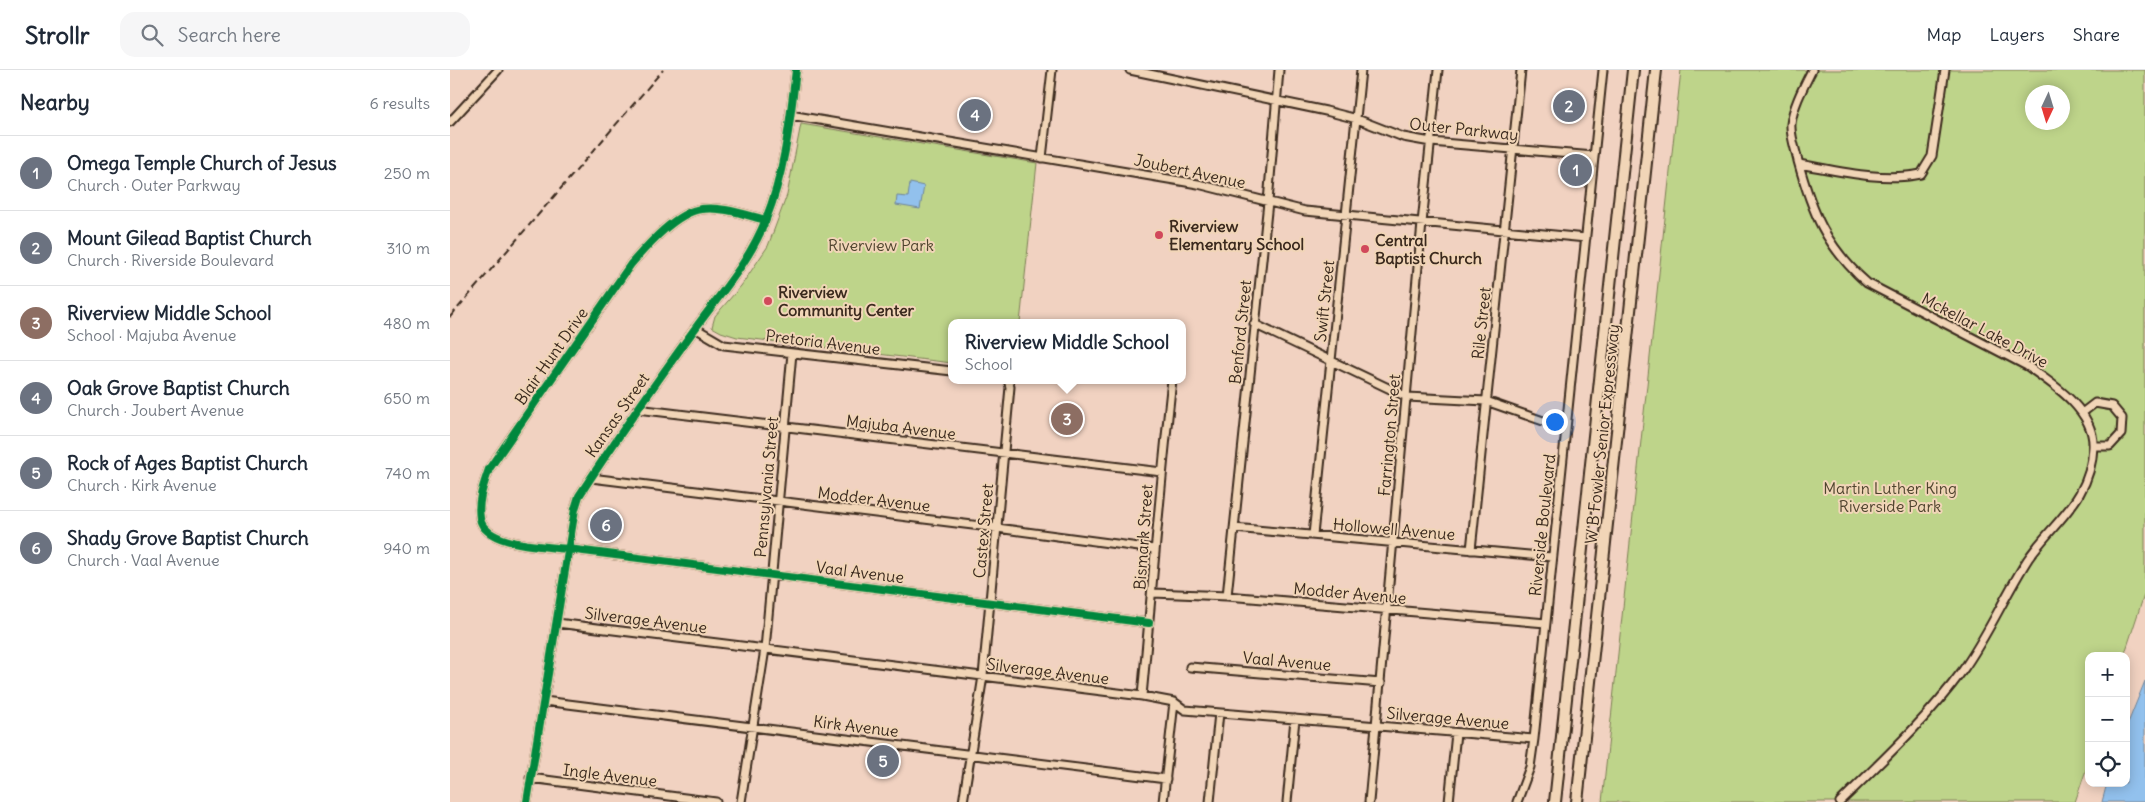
<!DOCTYPE html>
<html lang="en">
<head>
<meta charset="utf-8">
<style>
  :root { --surface:#fff; --page:#f6f6f7; --text:#1f2937; --muted:#747a83; --line:#e0e1e3; --accent:#2563eb }
  body { margin:0; font-family:Delius,sans-serif; background:var(--page); color:var(--text) }
  .controls { position:absolute; right:15px; bottom:15px; display:grid; overflow:hidden; border-radius:10px; box-shadow:0 2px 12px #0003 }
  .controls button { width:45px; height:45px; display:grid; place-items:center; padding:0; border:0; border-bottom:1px solid var(--line); background:var(--surface); color:var(--text); font:25px sans-serif }
  .compass { position:absolute; left:1575px; top:15px; width:45px; height:45px; border-radius:50%; background:var(--surface); box-shadow:0 2px 12px #0003; rotate:184deg }
  .you { position:absolute; left:1104px; top:351px; width:18px; height:18px; margin:-12px; border:4px solid #fff; border-radius:50%; background:#1a73e8; box-shadow:0 0 0 8px #1a73e833 }
  .badge { display:grid; place-items:center; width:32px; height:32px; border-radius:50%; background:var(--accent); color:#fff; font-size:16px; font-weight:700 }
  .pin { position:absolute; translate:-50% -50%; border:2px solid #fff; box-shadow:0 1px 5px #0006 }
  .popup { position:absolute; left:498px; top:249px; width:238px; height:65px; box-sizing:border-box; display:grid; place-content:center; border-radius:10px; background:var(--surface); filter:drop-shadow(0 1px 4px #0005); font-size:16px; white-space:nowrap; color:var(--muted) }
  .popup b { font-size:19px; color:var(--text) }
  .popup::after { content:''; position:absolute; left:50%; top:100%; margin-left:-10px; border:10px solid transparent; border-top-color:var(--surface) }
  .list { margin:0; padding:0; list-style:none }
  h2 { display:flex; justify-content:space-between; align-items:center; height:65px; margin:0; padding:0 20px; font-size:21px }
  h2 small { font-size:16px; font-weight:400; color:var(--muted) }
  .list li { display:grid; grid-template-columns:32px 1fr auto; gap:15px; align-items:center; box-sizing:border-box; height:75px; padding:0 20px; border-top:1px solid var(--line) }
  .list b { display:block; font-size:19px; white-space:nowrap }
  .list p { margin:0; font-size:16px; white-space:nowrap; color:var(--muted) }
  .list em { font-size:16px; font-style:normal; color:var(--muted) }
  .icon { flex:none; width:28px; height:28px; fill:none; stroke:currentColor; stroke-width:2; stroke-linecap:round; stroke-linejoin:round }
  .map { position:relative; flex:none; width:1695px; height:732px; overflow:hidden }
  header { display:flex; align-items:center; gap:30px; box-sizing:border-box; height:70px; padding:0 25px; background:var(--surface); border-bottom:1px solid var(--line) }
  header strong { font-size:24px }
  nav { display:flex; gap:28px; margin-inline-start:auto; font-size:18px }
  .search { width:350px; height:45px; background:var(--page); display:flex; align-items:center; gap:12px; box-sizing:border-box; padding:0 18px; border-radius:15px; color:var(--muted); font-size:19px }
  main { display:flex }
  aside { flex:1; background:var(--surface) }
  .map>svg:first-child { display:block }
</style>
</head>
<body>
<header>
<strong>Strollr</strong>
<div class="search"><svg class="icon" aria-label="search" viewBox="0 0 24 24"><circle cx="10" cy="10" r="6"/><path d="M15 15l6 6"/></svg>Search here</div>
<nav><a>Map</a><a>Layers</a><a>Share</a></nav>
</header>
<main>
<aside>
<h2>Nearby<small>6 results</small></h2>
<ul class="list">
<li><span class="badge" style="background:#6b7280">1</span><div><b>Omega Temple Church of Jesus</b><p>Church · Outer Parkway</p></div><em>250 m</em></li>
<li><span class="badge" style="background:#6b7280">2</span><div><b>Mount Gilead Baptist Church</b><p>Church · Riverside Boulevard</p></div><em>310 m</em></li>
<li><span class="badge" style="background:#8d6e63">3</span><div><b>Riverview Middle School</b><p>School · Majuba Avenue</p></div><em>480 m</em></li>
<li><span class="badge" style="background:#6b7280">4</span><div><b>Oak Grove Baptist Church</b><p>Church · Joubert Avenue</p></div><em>650 m</em></li>
<li><span class="badge" style="background:#6b7280">5</span><div><b>Rock of Ages Baptist Church</b><p>Church · Kirk Avenue</p></div><em>740 m</em></li>
<li><span class="badge" style="background:#6b7280">6</span><div><b>Shady Grove Baptist Church</b><p>Church · Vaal Avenue</p></div><em>940 m</em></li>
</ul>
</aside>
<div class="map">
<svg width="1695" height="732" viewBox="0 0 1695 732">
  <rect width="100%" height="100%" fill="#f1d2c1"/>
  <filter id="ink" filterUnits="userSpaceOnUse"><feTurbulence type="fractalNoise" baseFrequency=".02" numOctaves="2"/><feDisplacementMap in="SourceGraphic" scale="10" xChannelSelector="R" yChannelSelector="G"/><feConvolveMatrix kernelMatrix="1 2 1 2 8 2 1 2 1" color-interpolation-filters="sRGB"/></filter>
  <g filter="url(#ink)">
    <!-- green -->
    <path fill="#bed48a" stroke="#7c7f54" fill-rule="evenodd" d="M 1231,0 L 1695,0 L 1695,522 L 1674,586 L 1639,586 L 1639,691 L 1625,732 L 1152,732 ZM 1582,22 L 1612,22 L 1612,52 L 1582,52 Z
      M 351,54 L 587,93 L 570,253 L 502,253 L 502,293 L 287,267 L 271,262 L 262,257 L 265,246 L 291,216 L 318,176 L 337,125 Z"/>
    <!-- water -->
    <path fill="#92c1ed" stroke="#6f859a" d="M 460,113 L 474,116 L 470,139 L 446,135 L 447,126 L 458,127 Z
      M 1695,611 L 1695,732 L 1652,732 L 1657,713 L 1676,713 L 1676,658 Z"/>
    <g fill="none" stroke-linecap="round" stroke-linejoin="round">
      <!-- minor casing -->
      <g stroke="#3b2a1e" stroke-width="11">
        <path id="minor" d="M 680,0 L 876,41 L 907,49 L 953,67 L 981,72 L 1144,86
          M 1362,0 C 1354,16 1343,36 1341,54 C 1340,65 1346,81 1348,91 C 1362,142 1376,177 1417,213 L 1577,296 C 1603,314 1645,341 1643,377 C 1641,430 1604,451 1578,489 C 1555,525 1538,565 1513,600 C 1477,649 1433,690 1390,732
          M 340,45 L 748,114 L 855,141 L 1136,168
          M 0,52 L 48,0
          M 592,88 L 602,0
          M 1349,94 C 1389,101 1431,112 1471,104 L 1482,86 L 1495,0
          M 316,150 C 296,145 272,136 251,139 C 225,143 197,176 181,194 L 39,399 C 34,414 27,431 30,448 C 34,476 95,476 118,479 L 699,553
          M 804,254 L 957,327 L 1036,331 L 1116,359
          M 245,258 L 274,275 L 502,301
          M 187,339 L 712,402
          M 1632,343 L 1645,333 L 1662,336 L 1672,348 L 1671,364 L 1660,376 L 1643,376
          M 141,408 L 547,458 L 704,479
          M 784,458 L 1102,487
          M 863,465 L 911,0
          M 1021,480 L 1071,0
          M 703,523 L 777,526 L 1096,553
          M 777,526 L 818,132 L 829,0
          M 107,553 L 692,626 L 724,632 L 735,640 L 1084,669
          M 740,597 L 931,613
          M 692,626 C 702,521 710,416 722,310
          M 94,631 L 716,709
          M 80,708 L 266,732
          M 77,732 L 125,439 L 129,426 C 166,369 205,314 244,260 C 270,224 300,191 316,149 C 335,102 340,50 346,0
          M 291,732 L 315,579 L 342,283
          M 513,732 L 533,606 L 560,317 L 558,310
          M 713,732 L 724,632
          M 760,732 L 769,643
          M 837,732 L 845,649
          M 919,732 L 972,153 L 988,0
          M 999,732 L 1006,663
          M 1067,732 L 1080,697 L 1084,669 L 1153,0"/>
      </g>
      <!-- highway casing -->
      <g stroke="#3b2a1e" stroke-width="14">
        <path id="highway" d="M 1105,732 L 1183,0
          M 1127,732 L 1206,0"/>
      </g>
      <!-- minor -->
      <use href="#minor" stroke="#f1d5b7" stroke-width="7"/>
      <!-- highway -->
      <use href="#highway" stroke="#f1d5b7" stroke-width="10"/>
      <!-- rail -->
      <path stroke="#3b2a1e" stroke-width="2" stroke-dasharray="8 4" stroke-linecap="butt" d="M 0,247 L 213,0"/>
      <!-- cycleway casing -->
      <g stroke="#f1d5b7" stroke-width="11">
        <path id="cycleway" d="M 316,150 C 296,145 272,136 251,139 C 225,143 197,176 181,194 L 39,399 C 34,414 27,431 30,448 C 34,476 95,476 118,479 L 699,553
          M 77,732 L 125,439 L 129,426 C 166,369 205,314 244,260 C 270,224 300,191 316,149 C 335,102 340,50 346,0"/>
      </g>
      <!-- cycleway -->
      <use href="#cycleway" stroke="#00873e" stroke-width="8"/>
    </g>
  </g>
  <!-- markers -->
  <g fill="#d1495b" stroke="#f1d5b7" stroke-width="2">
    <circle cx="709" cy="165" r="5"/>
    <circle cx="915" cy="179" r="5"/>
    <circle cx="318" cy="231" r="5"/>
  </g>
  <g text-anchor="middle" dominant-baseline="central" stroke-width="4" stroke-linejoin="round" paint-order="stroke">
    <!-- street labels -->
    <g font-size="16" fill="#3b2a1e" stroke="#f1d5b7">
      <text transform="translate(1014 59) rotate(6)">Outer Parkway</text>
      <text transform="translate(740 101) rotate(12)">Joubert Avenue</text>
      <text transform="translate(874 231) rotate(-84)">Swift Street</text>
      <text transform="translate(1031 253) rotate(-84)">Rile Street</text>
      <text transform="translate(1535 260) rotate(28)">Mckellar Lake Drive</text>
      <text transform="translate(790 262) rotate(-84)">Benford Street</text>
      <text transform="translate(373 272) rotate(7)">Pretoria Avenue</text>
      <text transform="translate(101 286) rotate(-55)">Blair Hunt Drive</text>
      <text transform="translate(167 345) rotate(-55)">Kansas Street</text>
      <text transform="translate(451 357) rotate(7)">Majuba Avenue</text>
      <text transform="translate(1152 364) rotate(-84)">W B Fowler Senior Expressway</text>
      <text transform="translate(939 365) rotate(-85)">Farrington Street</text>
      <text transform="translate(316 417) rotate(-85)">Pennsylvania Street</text>
      <text transform="translate(424 429) rotate(7)">Modder Avenue</text>
      <text transform="translate(1092 455) rotate(-84)">Riverside Boulevard</text>
      <text transform="translate(944 459) rotate(5)">Hollowell Avenue</text>
      <text transform="translate(533 461) rotate(-85)">Castex Street</text>
      <text transform="translate(693 467) rotate(-86)">Bismark Street</text>
      <text transform="translate(410 502) rotate(7)">Vaal Avenue</text>
      <text transform="translate(900 523) rotate(5)">Modder Avenue</text>
      <text transform="translate(196 550) rotate(7)">Silverage Avenue</text>
      <text transform="translate(837 591) rotate(5)">Vaal Avenue</text>
      <text transform="translate(598 601) rotate(7)">Silverage Avenue</text>
      <text transform="translate(998 648) rotate(5)">Silverage Avenue</text>
      <text transform="translate(406 656) rotate(7)">Kirk Avenue</text>
      <text transform="translate(160 705) rotate(7)">Ingle Avenue</text>
    </g>
    <!-- poi labels -->
    <g font-size="16" font-weight="bold" fill="#3b2a1e" stroke="#f1d5b7" text-anchor="start">
      <text x="719" y="156">Riverview<tspan x="719" dy="18">Elementary School</tspan></text>
      <text x="925" y="170">Central<tspan x="925" dy="18">Baptist Church</tspan></text>
      <text x="328" y="222">Riverview<tspan x="328" dy="18">Community Center</tspan></text>
    </g>
    <!-- park labels -->
    <g font-size="16" fill="#4f442e" stroke="#f1d5b7">
      <text x="431" y="175">Riverview Park</text>
      <text x="1440" y="418">Martin Luther King<tspan x="1440" dy="18">Riverside Park</tspan></text>
    </g>
  </g>
</svg>
<div class="controls">
<button>+</button>
<button>−</button>
<button><svg class="icon" aria-label="locate" viewBox="0 0 24 24"><circle cx="12" cy="12" r="6"/><path d="M12 2v4M12 18v4M2 12h4M18 12h4"/></svg></button>
</div>
<svg class="compass" viewBox="-18 -18 36 36"><path d="M0-13l5 13h-10z" fill="#e53935"/><path d="M0 13l5-13h-10z" fill="#747a83"/></svg>
<div class="you"></div>
<div class="pin badge" style="left:1126px;top:100px;background:#6b7280">1</div>
<div class="pin badge" style="left:1119px;top:36px;background:#6b7280">2</div>
<div class="pin badge" style="left:617px;top:349px;background:#8d6e63">3</div>
<div class="popup"><b>Riverview Middle School</b>School</div>
<div class="pin badge" style="left:525px;top:45px;background:#6b7280">4</div>
<div class="pin badge" style="left:433px;top:691px;background:#6b7280">5</div>
<div class="pin badge" style="left:156px;top:455px;background:#6b7280">6</div>
</div>
</main>
</body>
</html>
